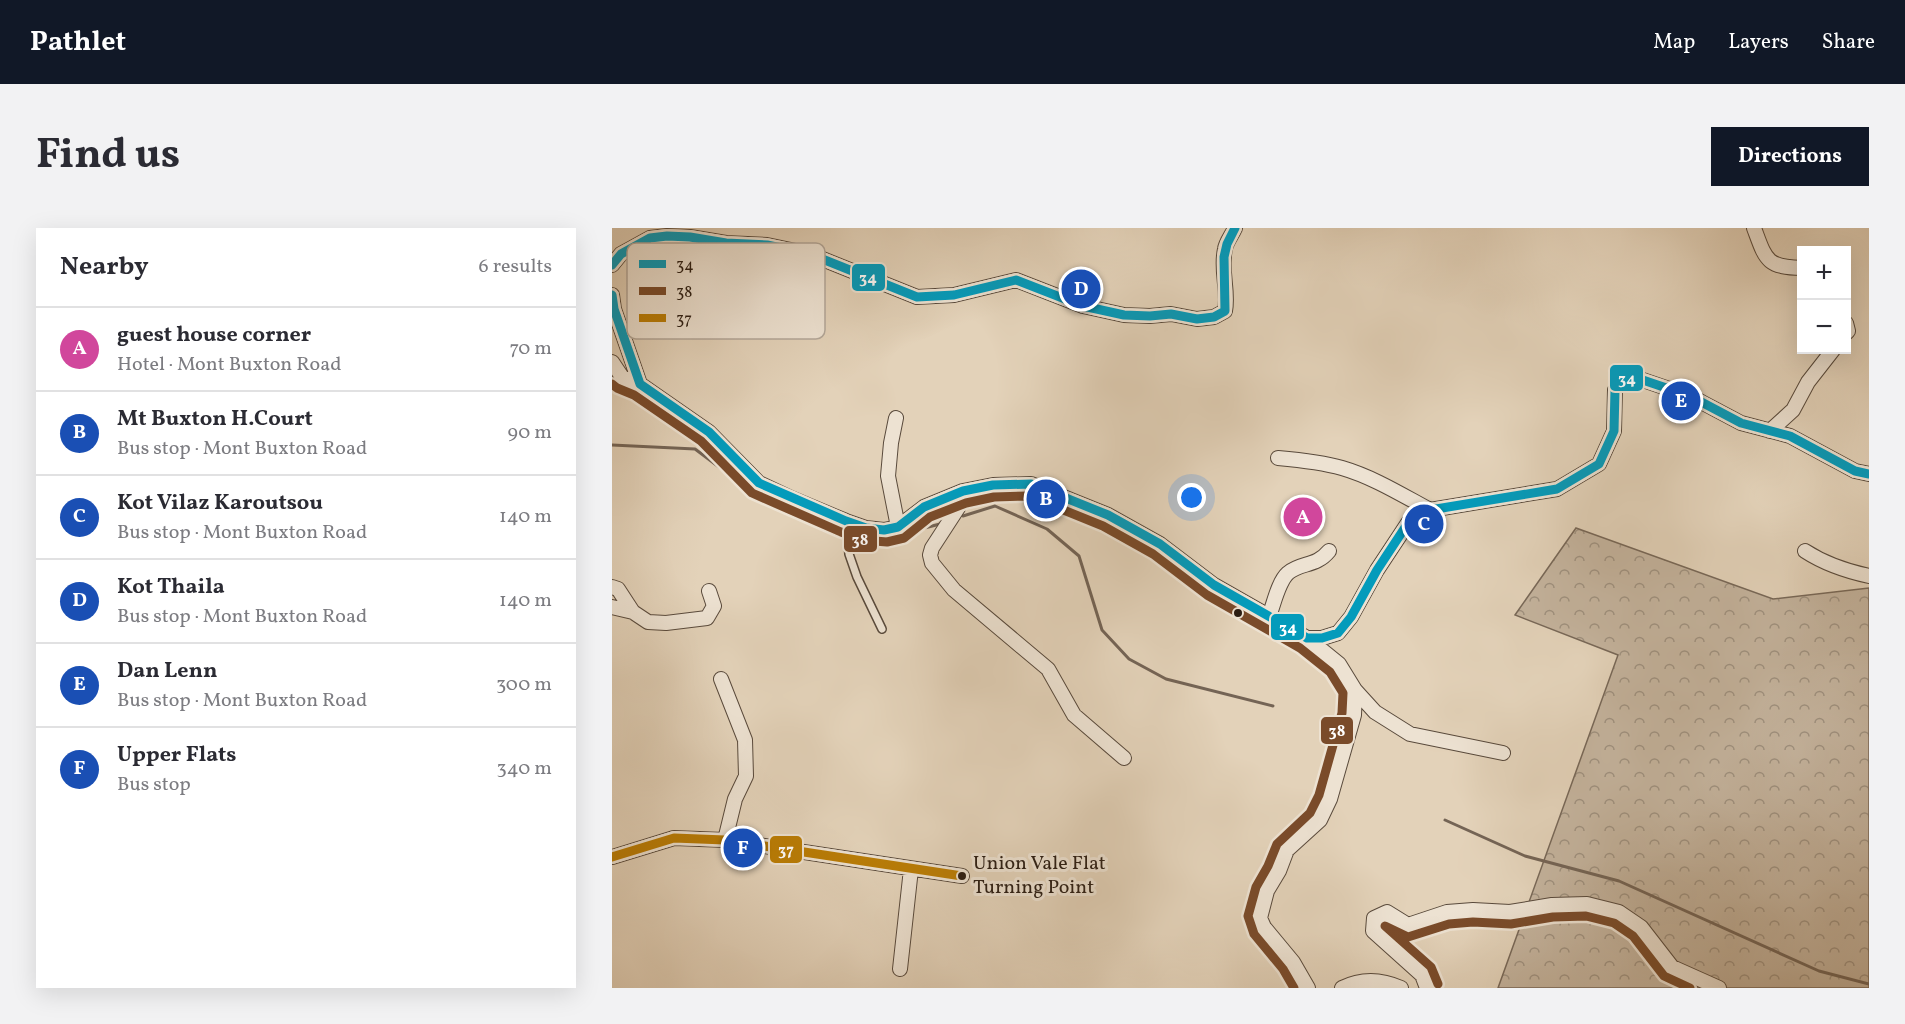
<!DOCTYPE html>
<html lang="en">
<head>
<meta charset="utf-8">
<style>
  :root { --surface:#fff; --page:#f2f2f3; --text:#2b2b33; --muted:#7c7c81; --line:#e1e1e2; --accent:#111827 }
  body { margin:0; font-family:Vollkorn,serif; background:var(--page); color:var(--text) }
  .controls { position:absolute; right:18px; top:18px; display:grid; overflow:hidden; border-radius:0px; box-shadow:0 6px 24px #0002 }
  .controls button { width:54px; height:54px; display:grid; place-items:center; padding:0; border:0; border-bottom:2px solid var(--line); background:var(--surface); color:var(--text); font:30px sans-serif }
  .you { position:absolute; left:580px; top:270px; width:21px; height:21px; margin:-15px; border:4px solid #fff; border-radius:50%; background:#1a73e8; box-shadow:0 0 0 9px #1a73e833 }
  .badge { display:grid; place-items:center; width:39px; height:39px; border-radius:50%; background:var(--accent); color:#fff; font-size:20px; font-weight:700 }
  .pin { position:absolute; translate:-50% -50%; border:3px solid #fff; box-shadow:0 2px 6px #0006 }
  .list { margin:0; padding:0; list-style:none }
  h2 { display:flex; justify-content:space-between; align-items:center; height:78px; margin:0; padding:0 24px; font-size:26px }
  h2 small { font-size:20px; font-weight:400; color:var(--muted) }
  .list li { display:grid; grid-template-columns:39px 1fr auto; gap:18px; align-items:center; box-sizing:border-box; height:84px; padding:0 24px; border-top:2px solid var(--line) }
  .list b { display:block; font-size:22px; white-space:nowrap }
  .list p { margin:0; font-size:20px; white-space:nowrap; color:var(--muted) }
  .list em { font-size:20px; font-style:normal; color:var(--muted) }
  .map { position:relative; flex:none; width:1257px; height:760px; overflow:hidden; border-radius:0px }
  header { display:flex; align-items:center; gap:36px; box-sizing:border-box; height:84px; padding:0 30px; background:var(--accent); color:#fff }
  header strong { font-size:28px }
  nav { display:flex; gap:33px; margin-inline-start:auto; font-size:21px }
  .intro { display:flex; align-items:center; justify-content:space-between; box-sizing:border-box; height:144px; padding:0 36px }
  h1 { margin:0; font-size:42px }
  .button { padding:15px 27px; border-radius:0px; background:var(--accent); color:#fff; font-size:21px; font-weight:700 }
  main { display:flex; gap:36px; padding:0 36px }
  aside { flex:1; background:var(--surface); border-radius:0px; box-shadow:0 6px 24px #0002 }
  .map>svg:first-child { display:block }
</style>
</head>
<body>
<header>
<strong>Pathlet</strong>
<nav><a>Map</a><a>Layers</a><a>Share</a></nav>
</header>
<div class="intro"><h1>Find us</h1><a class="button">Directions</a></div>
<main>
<aside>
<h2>Nearby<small>6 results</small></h2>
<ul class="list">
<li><span class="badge" style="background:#d1479c">A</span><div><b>guest house corner</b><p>Hotel · Mont Buxton Road</p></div><em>70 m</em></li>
<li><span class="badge" style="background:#1a4fb4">B</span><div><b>Mt Buxton H.Court</b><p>Bus stop · Mont Buxton Road</p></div><em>90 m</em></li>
<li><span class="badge" style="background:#1a4fb4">C</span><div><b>Kot Vilaz Karoutsou</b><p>Bus stop · Mont Buxton Road</p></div><em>140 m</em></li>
<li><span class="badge" style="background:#1a4fb4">D</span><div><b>Kot Thaila</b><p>Bus stop · Mont Buxton Road</p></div><em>140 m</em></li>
<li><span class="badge" style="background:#1a4fb4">E</span><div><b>Dan Lenn</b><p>Bus stop · Mont Buxton Road</p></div><em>300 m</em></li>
<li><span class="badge" style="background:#1a4fb4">F</span><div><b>Upper Flats</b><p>Bus stop</p></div><em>340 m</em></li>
</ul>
</aside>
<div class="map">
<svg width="1257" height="760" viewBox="0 0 1257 760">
  <defs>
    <pattern id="forest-crowns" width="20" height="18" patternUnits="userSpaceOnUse" patternTransform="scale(1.5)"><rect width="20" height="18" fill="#c4b39d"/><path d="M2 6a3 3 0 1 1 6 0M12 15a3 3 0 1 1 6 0" fill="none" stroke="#9f917f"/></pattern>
  </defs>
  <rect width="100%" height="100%" fill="#e3d2b9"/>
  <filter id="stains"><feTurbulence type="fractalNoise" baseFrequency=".00333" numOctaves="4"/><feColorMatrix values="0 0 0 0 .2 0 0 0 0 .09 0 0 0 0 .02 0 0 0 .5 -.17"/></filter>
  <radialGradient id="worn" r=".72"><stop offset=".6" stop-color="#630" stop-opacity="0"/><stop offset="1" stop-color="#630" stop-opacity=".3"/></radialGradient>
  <!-- forest -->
  <path fill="url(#forest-crowns)" stroke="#786858" stroke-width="1.5" d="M 964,300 L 1161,371 L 1257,360 L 1257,760 L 886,760 L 1006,427 L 903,387 Z"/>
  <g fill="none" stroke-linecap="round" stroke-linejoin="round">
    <!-- stream -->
    <path stroke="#746455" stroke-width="3" d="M 0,217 L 83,221 L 151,272 L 226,300
      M 351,288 L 383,278 L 435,301 L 467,328 L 490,402 L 517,431 L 554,451 L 661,478
      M 244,307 L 262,313 L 328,296
      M 833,592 L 913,628 L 1007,653 L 1207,743 L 1257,756"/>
    <!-- lane casing -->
    <g stroke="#594a3c" stroke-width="10">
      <path id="lane" d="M 234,293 L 237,326 L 245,349 L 270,401"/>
    </g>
    <!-- street casing -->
    <g stroke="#594a3c" stroke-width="16">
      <path id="street" d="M 1142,0 C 1154,32 1154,39 1190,40
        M 0,37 L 9,26 L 38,10 L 55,8 L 78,9 L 114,15 L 155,17 L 198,26 L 305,69 L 342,67 L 404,52 L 471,78 L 512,87 L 538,88 L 559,86 L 585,91 L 602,89 L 613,83 C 617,63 608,42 613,21 C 614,14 620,7 623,0
        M 0,67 L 2,81 L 28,156
        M 1234,95 L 1236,103 L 1234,105
        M 0,134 L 10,149 L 28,156 L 97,204 L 147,255 L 181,271 L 234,293 L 254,300 L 272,302 L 286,299 L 312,279 L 351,263 L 381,257 L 419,256 L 496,287 L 548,316 L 602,357 L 695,410 L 727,436 L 743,462 L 742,487 L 718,571 L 708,592 L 675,622 L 667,643 L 655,663 L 648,690 L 652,699 L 681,734 L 696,760
        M 284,190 L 279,215 L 276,248 L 286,299
        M 1158,203 L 1181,182 L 1196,154 L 1221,122
        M 666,230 C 688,232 709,234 730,240 C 761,249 790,267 818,282
        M 351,263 L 346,280 L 320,320 L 318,327 L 320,335 L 342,362 L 436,441 L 462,487 L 512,530
        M 1193,323 C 1213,336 1234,343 1257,348
        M 0,359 L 6,361 L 21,384 L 0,379
        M 21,384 L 36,394 L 54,395 L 95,390 L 102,378 L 97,363
        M 657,388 C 662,376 666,354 676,345 C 689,334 704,339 717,323
        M 695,410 L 710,410 L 726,405 L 739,389 L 765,342 L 796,295 L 818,282 L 945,261 L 987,236 L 1002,203 L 1003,162 L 1010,152 L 1019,148 L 1078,168 L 1129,195 L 1178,208 L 1243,243 L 1257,246
        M 109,451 L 133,512 L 134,548 L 123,571 L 113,612
        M 743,462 L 763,484 L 798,506 L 891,525
        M 0,629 L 62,610 L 113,612 L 350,648
        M 288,741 L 299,641
        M 730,760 C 750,750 769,751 789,760
        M 815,760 L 810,747 L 761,703 L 762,690 L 775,684 L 796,697 L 835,684 L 861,682 L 898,684 L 940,677 L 975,676 L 1007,684 L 1029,699 L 1060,739 L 1107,760"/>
    </g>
    <!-- lane -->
    <use href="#lane" stroke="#ede2d2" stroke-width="7"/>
    <!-- street -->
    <use href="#street" stroke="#ede2d2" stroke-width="14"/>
    <!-- bus-1 casing -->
    <g stroke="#ede2d2" stroke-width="14">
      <path id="bus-1" d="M 0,37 L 9,26 L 38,10 L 55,8 L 78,9 L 114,15 L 155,17 L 198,26 L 305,69 L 342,67 L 404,52 L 471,78 L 512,87 L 538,88 L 559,86 L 585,91 L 602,89 L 613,83 L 612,29 L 615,16 L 623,0
        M 0,67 L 2,81 L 28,156 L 97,204 L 147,255 L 234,293 L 254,300 L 272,302 L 286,299 L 312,279 L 351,263 L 381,257 L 419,256 L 496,287 L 548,316 L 602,357 L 695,410 L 710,410 L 726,405 L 739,389 L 765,342 L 796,295 L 818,282 L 945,261 L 987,236 L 1002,203 L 1003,162 L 1010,152 L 1019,148 L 1078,168 L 1129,195 L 1178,208 L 1243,243 L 1257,246"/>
    </g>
    <!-- bus-2 casing -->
    <g stroke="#ede2d2" stroke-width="14">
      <path id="bus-2" d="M 0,156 L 5,160 L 22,167 L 89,213 L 140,265 L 229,304 L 251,312 L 275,314 L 292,310 L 318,289 L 354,275 L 382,269 L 417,268 L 491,298 L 541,326 L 595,367 L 688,420 L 718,444 L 731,465 L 730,485 L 707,567 L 698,585 L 665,616 L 656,638 L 644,659 L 636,688 L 642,706 L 671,741 L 682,760
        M 826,756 L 819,739 L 773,698 L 796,709 L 837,696 L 861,694 L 899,696 L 941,689 L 974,688 L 1002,695 L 1021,708 L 1052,748 L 1078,760"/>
    </g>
    <!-- bus-3 casing -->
    <g stroke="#ede2d2" stroke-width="14">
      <path id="bus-3" d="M 0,629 L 62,610 L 113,612 L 350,648"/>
    </g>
    <!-- bus-1 -->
    <use href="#bus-1" stroke="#049bbb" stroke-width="9"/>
    <!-- bus-2 -->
    <use href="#bus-2" stroke="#7a4b2a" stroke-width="9"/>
    <!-- bus-3 -->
    <use href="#bus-3" stroke="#ba7d06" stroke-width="9"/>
  </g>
  <!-- markers -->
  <g fill="#2b1d13" stroke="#ede2d2" stroke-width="2">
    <circle cx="626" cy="385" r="5"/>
    <circle cx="350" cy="648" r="5"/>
  </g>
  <g text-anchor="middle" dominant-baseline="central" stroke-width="6" stroke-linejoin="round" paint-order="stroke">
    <!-- bus labels -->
    <g font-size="20" fill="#2b1d13" stroke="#ede2d2" text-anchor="start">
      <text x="361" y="636">Union Vale Flat<tspan x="361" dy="24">Turning Point</tspan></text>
    </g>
  </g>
  <!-- legend -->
  <rect x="15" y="15" width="198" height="96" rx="9" fill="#ede2d2" stroke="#b3a799" stroke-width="1.5"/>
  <rect x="27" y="32" width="27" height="8" fill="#049bbb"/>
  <rect x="27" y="59" width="27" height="8" fill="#7a4b2a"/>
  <rect x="27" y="86" width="27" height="8" fill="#ba7d06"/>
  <g font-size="16" fill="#2b1d13">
    <text x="64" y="42">34</text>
    <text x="64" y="69">38</text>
    <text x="64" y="96">37</text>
  </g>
  <g stroke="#ede2d2" stroke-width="2">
    <rect x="239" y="35" width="35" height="29" rx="6" fill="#049bbb"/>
    <rect x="997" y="136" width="35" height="28" rx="6" fill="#049bbb"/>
    <rect x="231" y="297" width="35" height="28" rx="6" fill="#7a4b2a"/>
    <rect x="658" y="385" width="35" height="28" rx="6" fill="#049bbb"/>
    <rect x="708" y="488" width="34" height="29" rx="6" fill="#7a4b2a"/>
    <rect x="157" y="607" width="34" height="29" rx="6" fill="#ba7d06"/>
  </g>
  <g font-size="16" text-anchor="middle" font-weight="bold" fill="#fff">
    <text x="256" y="55">34</text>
    <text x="1015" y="156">34</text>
    <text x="248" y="317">38</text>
    <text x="676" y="405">34</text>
    <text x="725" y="508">38</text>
    <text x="174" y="627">37</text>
  </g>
  <rect width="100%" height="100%" filter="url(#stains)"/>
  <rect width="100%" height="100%" fill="url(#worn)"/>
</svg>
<div class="controls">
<button>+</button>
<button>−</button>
</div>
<div class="you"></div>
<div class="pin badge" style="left:691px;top:289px;background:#d1479c">A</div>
<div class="pin badge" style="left:434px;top:271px;background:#1a4fb4">B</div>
<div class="pin badge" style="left:812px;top:296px;background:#1a4fb4">C</div>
<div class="pin badge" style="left:469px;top:61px;background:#1a4fb4">D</div>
<div class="pin badge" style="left:1069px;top:173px;background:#1a4fb4">E</div>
<div class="pin badge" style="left:131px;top:620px;background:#1a4fb4">F</div>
</div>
</main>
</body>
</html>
